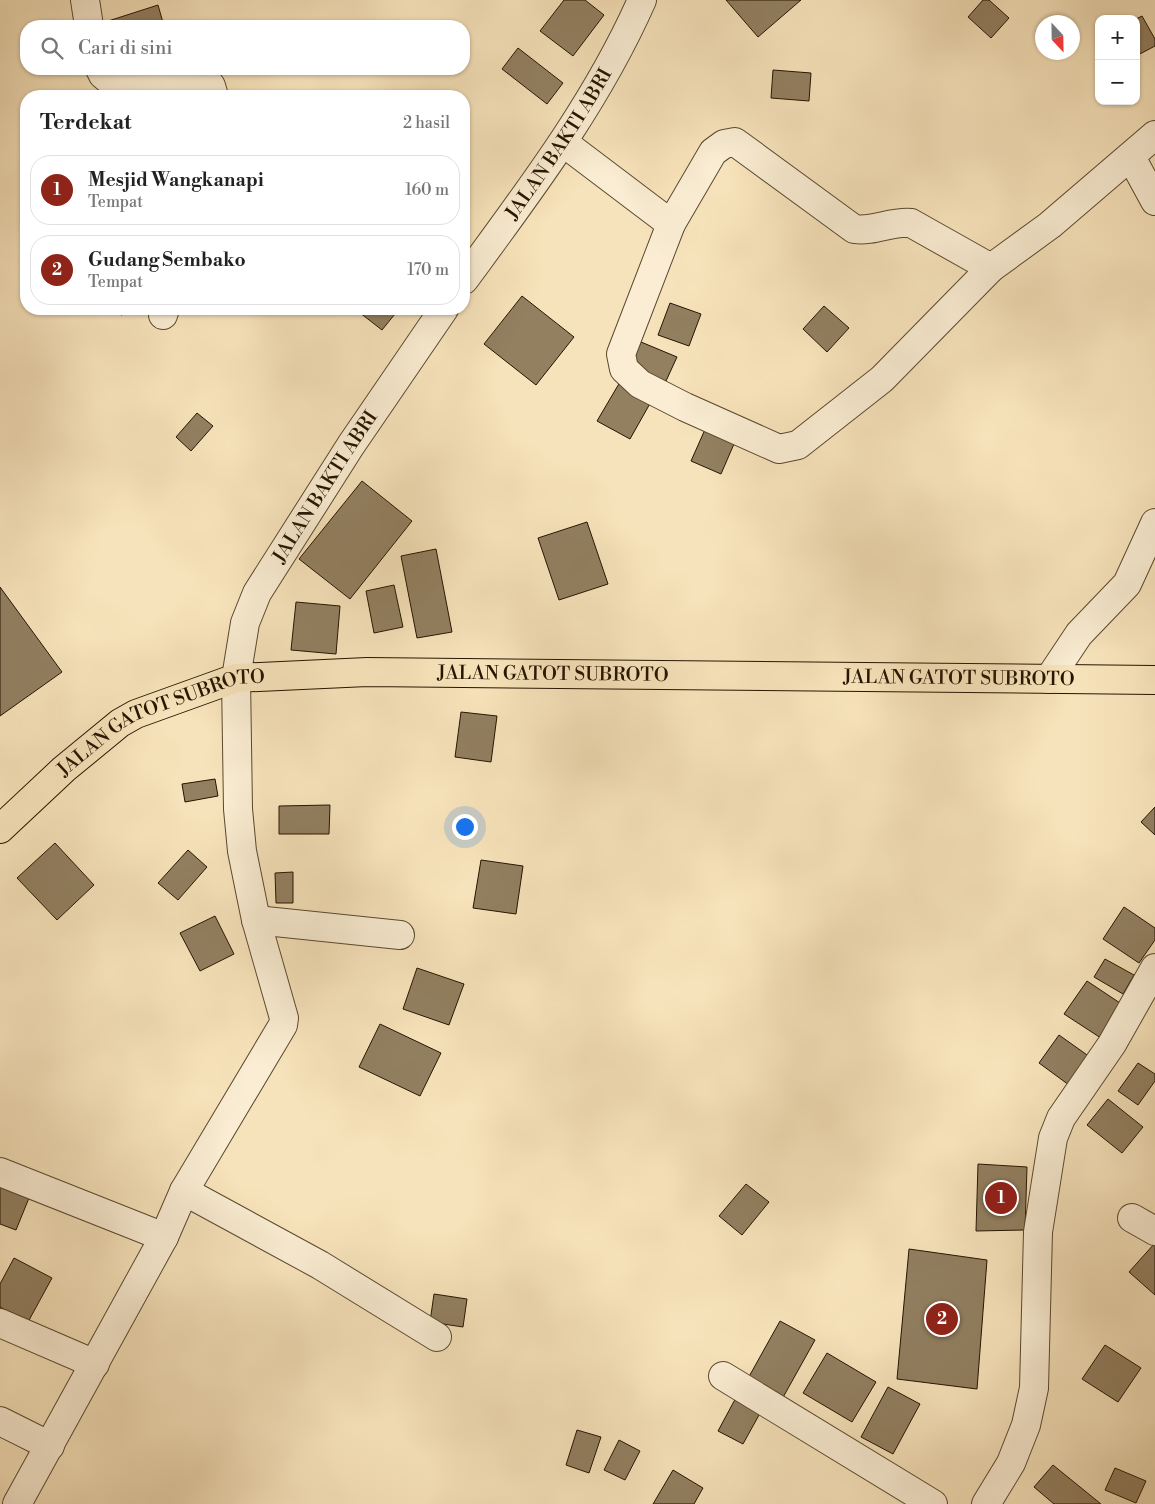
<!DOCTYPE html>
<html lang="id">
<head>
<meta charset="utf-8">
<style>
  :root { --surface:#fff; --page:#f6f6f6; --text:#222; --muted:#767676; --line:#e0e0e0; --accent:#8f2418 }
  body { margin:0; font-family:"Libre Bodoni",serif; background:var(--page); color:var(--text) }
  .controls { position:absolute; right:15px; top:15px; display:grid; overflow:hidden; border-radius:10px; box-shadow:0 1px 4px #0004 }
  .controls button { width:45px; height:45px; display:grid; place-items:center; padding:0; border:0; border-bottom:1px solid var(--line); background:var(--surface); color:var(--text); font:25px sans-serif }
  .compass { position:absolute; left:1035px; top:15px; width:45px; height:45px; border-radius:50%; background:var(--surface); box-shadow:0 1px 4px #0004; rotate:158deg }
  .you { position:absolute; left:464px; top:826px; width:18px; height:18px; margin:-12px; border:4px solid #fff; border-radius:50%; background:#1a73e8; box-shadow:0 0 0 8px #1a73e833 }
  .badge { display:grid; place-items:center; width:32px; height:32px; border-radius:50%; background:var(--accent); color:#fff; font-size:16px; font-weight:700 }
  .pin { position:absolute; translate:-50% -50%; border:2px solid #fff; box-shadow:0 1px 5px #0006 }
  .list { margin:0; padding:0; list-style:none }
  h2 { display:flex; justify-content:space-between; align-items:center; height:65px; margin:0; padding:0 20px; font-size:21px }
  h2 small { font-size:16px; font-weight:400; color:var(--muted) }
  .list li { display:grid; grid-template-columns:32px 1fr auto; gap:15px; align-items:center; box-sizing:border-box; height:70px; margin:0 10px 10px; padding:0 10px; border:1px solid var(--line); border-radius:20px }
  .list b { display:block; font-size:19px; white-space:nowrap }
  .list p { margin:0; font-size:16px; white-space:nowrap; color:var(--muted) }
  .list em { font-size:16px; font-style:normal; color:var(--muted) }
  .icon { flex:none; width:28px; height:28px; fill:none; stroke:currentColor; stroke-width:2; stroke-linecap:round; stroke-linejoin:round }
  .map { position:relative; flex:none; width:1155px; height:1504px; overflow:hidden }
  .search { position:absolute; background:var(--surface); box-shadow:0 1px 4px #0004; left:20px; top:20px; width:450px; height:55px; display:flex; align-items:center; gap:12px; box-sizing:border-box; padding:0 18px; border-radius:20px; color:var(--muted); font-size:19px }
  .panel { position:absolute; background:var(--surface); box-shadow:0 1px 4px #0004; left:20px; top:90px; width:450px; height:225px; border-radius:20px }
  .map>svg:first-child { display:block }
</style>
</head>
<body>
<div class="map">
<svg width="1155" height="1504" viewBox="0 0 1155 1504">
  <rect width="100%" height="100%" fill="#f7e3bb"/>
  <filter id="stains"><feTurbulence type="fractalNoise" baseFrequency=".004" numOctaves="4"/><feColorMatrix values="0 0 0 0 .2 0 0 0 0 .09 0 0 0 0 .02 0 0 0 .5 -.17"/></filter>
  <radialGradient id="worn" r=".72"><stop offset=".6" stop-color="#630" stop-opacity="0"/><stop offset="1" stop-color="#630" stop-opacity=".3"/></radialGradient>
  <!-- building -->
  <path fill="#928061" stroke="#251400" d="M 564,0 L 585,0 L 604,15 L 573,56 L 540,31 Z
    M 726,0 L 801,0 L 758,37 Z
    M 983,0 L 989,0 L 1009,18 L 991,38 L 968,17 Z
    M 158,5 L 164,26 L 103,26 L 102,23 Z
    M 1142,16 L 1155,39 L 1155,46 L 1136,56 L 1136,19 Z
    M 518,48 L 563,83 L 547,104 L 502,69 Z
    M 773,70 L 811,73 L 809,101 L 771,98 Z
    M 522,296 L 574,337 L 536,385 L 484,344 Z
    M 670,303 L 701,314 L 689,346 L 658,335 Z
    M 824,306 L 849,328 L 827,352 L 803,329 Z
    M 118,309 L 139,309 L 121,315 Z
    M 355,309 L 399,309 L 382,330 Z
    M 641,342 L 677,357 L 666,381 L 630,366 Z
    M 620,382 L 652,400 L 630,439 L 597,421 Z
    M 197,413 L 213,426 L 191,451 L 176,437 Z
    M 707,425 L 737,437 L 721,474 L 691,461 Z
    M 362,481 L 412,521 L 350,599 L 299,559 Z
    M 587,522 L 608,584 L 559,600 L 538,538 Z
    M 436,549 L 452,632 L 417,638 L 401,556 Z
    M 394,585 L 403,627 L 374,633 L 366,591 Z
    M 0,587 L 62,672 L 0,716 Z
    M 296,602 L 340,606 L 336,654 L 291,650 Z
    M 461,712 L 497,716 L 491,762 L 455,757 Z
    M 215,779 L 218,796 L 185,802 L 182,784 Z
    M 330,805 L 329,834 L 279,834 L 279,806 Z
    M 1155,807 L 1155,835 L 1141,822 Z
    M 55,843 L 94,885 L 57,920 L 17,878 Z
    M 188,850 L 207,867 L 178,900 L 158,883 Z
    M 481,860 L 523,866 L 516,914 L 473,908 Z
    M 293,872 L 293,903 L 276,903 L 275,873 Z
    M 1124,907 L 1155,928 L 1155,940 L 1139,963 L 1103,939 Z
    M 215,916 L 234,954 L 200,971 L 180,933 Z
    M 1105,959 L 1134,975 L 1123,994 L 1094,977 Z
    M 417,968 L 464,984 L 449,1025 L 403,1009 Z
    M 1087,981 L 1126,1007 L 1104,1040 L 1064,1014 Z
    M 380,1024 L 441,1053 L 420,1096 L 359,1067 Z
    M 1059,1035 L 1090,1057 L 1069,1085 L 1039,1063 Z
    M 1138,1063 L 1155,1074 L 1155,1081 L 1138,1105 L 1118,1091 Z
    M 1108,1099 L 1143,1127 L 1122,1153 L 1087,1125 Z
    M 978,1164 L 1027,1167 L 1025,1230 L 976,1231 Z
    M 746,1184 L 769,1202 L 742,1235 L 719,1216 Z
    M 0,1187 L 29,1198 L 16,1230 L 0,1224 Z
    M 1155,1243 L 1155,1295 L 1129,1272 Z
    M 909,1249 L 987,1260 L 977,1389 L 897,1379 Z
    M 14,1258 L 52,1278 L 28,1322 L 0,1307 L 0,1284 Z
    M 434,1294 L 467,1299 L 463,1327 L 430,1322 Z
    M 780,1321 L 815,1340 L 781,1401 L 746,1382 Z
    M 1105,1345 L 1141,1368 L 1118,1402 L 1082,1379 Z
    M 827,1353 L 876,1382 L 852,1422 L 803,1393 Z
    M 888,1387 L 920,1404 L 893,1454 L 861,1437 Z
    M 739,1392 L 764,1406 L 743,1444 L 718,1431 Z
    M 577,1430 L 601,1437 L 589,1473 L 566,1465 Z
    M 619,1440 L 640,1451 L 625,1480 L 604,1470 Z
    M 1053,1465 L 1101,1504 L 1054,1504 L 1034,1487 Z
    M 1115,1468 L 1146,1481 L 1136,1503 L 1105,1490 Z
    M 673,1470 L 703,1488 L 694,1504 L 653,1504 Z"/>
  <g fill="none" stroke-linecap="round" stroke-linejoin="round">
    <!-- minor casing -->
    <g stroke="#5a482f" stroke-width="30">
      <g id="minor">
        <path d="M 85,0 L 89,26"/>
        <path d="M 100,69 L 103,75 L 114,84 L 159,76 L 204,76 L 211,86 L 214,96"/>
        <path d="M 564,143 L 671,224 L 713,152 L 724,144 L 735,142 L 854,229 C 874,232 891,221 911,223 L 991,268"/>
        <path d="M 1131,157 L 1155,201"/>
        <path d="M 671,224 L 621,354 L 624,369 L 640,384 L 685,407 L 779,449 L 798,445 L 882,379 L 991,268 L 1050,225 L 1155,135"/>
        <path id="s1" d="M 464,280 C 530,190 597,102 642,0"/>
        <path d="M 163,315 L 165,309"/>
        <path d="M 1049,679 L 1079,634 L 1127,584 L 1155,523"/>
        <path d="M 256,920 L 400,935"/>
        <path d="M 0,1172 L 164,1237"/>
        <path d="M 184,1191 L 320,1265 L 437,1337"/>
        <path d="M 1132,1218 L 1155,1231"/>
        <path d="M 0,1323 L 95,1364"/>
        <path d="M 723,1376 L 933,1504"/>
        <path d="M 0,1421 L 50,1446"/>
        <path id="s2" d="M 17,1504 L 164,1237 L 184,1191 L 283,1025 L 284,1018 L 256,920 L 242,851 L 238,809 L 236,678 L 245,623 L 257,593 L 351,445 L 444,309"/>
        <path d="M 986,1504 L 1011,1463 L 1026,1425 L 1034,1388 L 1038,1232 L 1053,1138 L 1061,1118 L 1112,1044 L 1155,968"/>
      </g>
    </g>
    <!-- major casing -->
    <g stroke="#251400" stroke-width="30">
      <g id="major">
        <path id="s3" d="M 0,829 L 64,769 L 120,723 L 136,714 L 236,678 L 367,672 L 1155,680"/>
      </g>
    </g>
    <!-- minor -->
    <use href="#minor" stroke="#faedd3" stroke-width="28"/>
    <!-- major -->
    <use href="#major" stroke="#f7e3bb" stroke-width="28"/>
  </g>
  <g text-anchor="middle" dominant-baseline="central" stroke-width="4" stroke-linejoin="round" paint-order="stroke">
    <!-- street labels -->
    <g font-size="19" fill="#251400" stroke="#faedd3">
      <text stroke="none"><textPath href="#s1" startOffset="166">JALAN BAKTI ABRI</textPath></text>
      <text stroke="none"><textPath href="#s2" startOffset="1115">JALAN BAKTI ABRI</textPath></text>
      <text stroke="none"><textPath href="#s3" startOffset="602">JALAN GATOT SUBROTO</textPath></text>
      <text stroke="none"><textPath href="#s3" startOffset="1008">JALAN GATOT SUBROTO</textPath></text>
      <text stroke="none"><textPath href="#s3" startOffset="198">JALAN GATOT SUBROTO</textPath></text>
    </g>
  </g>
  <rect width="100%" height="100%" filter="url(#stains)"/>
  <rect width="100%" height="100%" fill="url(#worn)"/>
</svg>
<div class="controls">
<button>+</button>
<button>−</button>
</div>
<svg class="compass" viewBox="-18 -18 36 36"><path d="M0-13l5 13h-10z" fill="#e53935"/><path d="M0 13l5-13h-10z" fill="#767676"/></svg>
<div class="you"></div>
<div class="pin badge" style="left:1001px;top:1198px">1</div>
<div class="pin badge" style="left:942px;top:1319px">2</div>
<div class="search"><svg class="icon" aria-label="search" viewBox="0 0 24 24"><circle cx="10" cy="10" r="6"/><path d="M15 15l6 6"/></svg>Cari di sini</div>
<section class="panel">
<h2>Terdekat<small>2 hasil</small></h2>
<ul class="list">
<li><span class="badge">1</span><div><b>Mesjid Wangkanapi</b><p>Tempat</p></div><em>160 m</em></li>
<li><span class="badge">2</span><div><b>Gudang Sembako</b><p>Tempat</p></div><em>170 m</em></li>
</ul>
</section>
</div>
</body>
</html>
